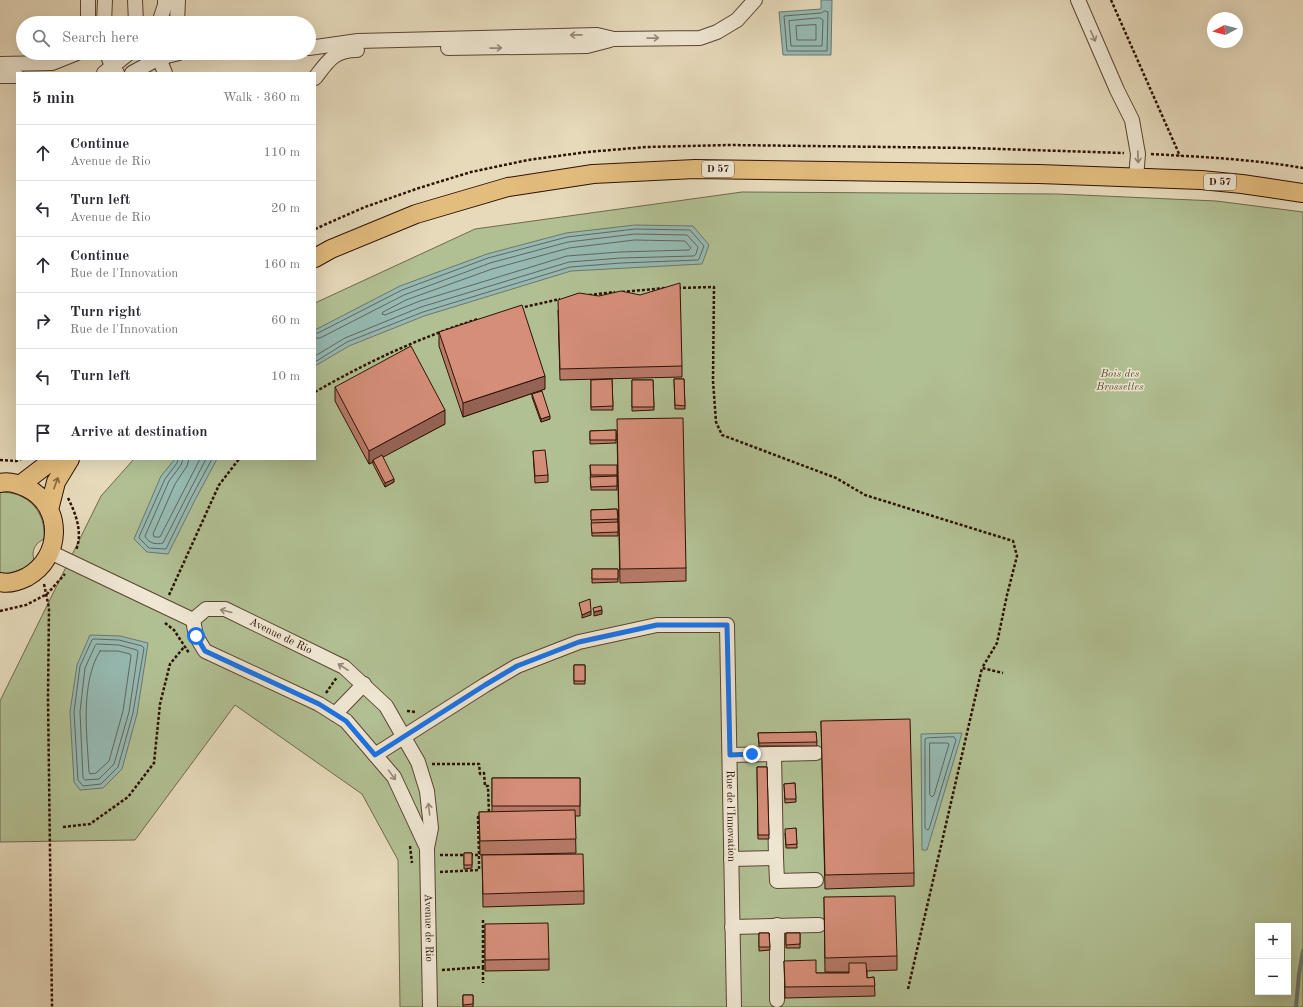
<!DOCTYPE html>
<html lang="en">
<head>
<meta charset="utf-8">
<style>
  :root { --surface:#fff; --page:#f7f7f7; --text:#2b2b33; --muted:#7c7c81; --line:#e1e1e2 }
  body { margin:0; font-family:"Old Standard TT",serif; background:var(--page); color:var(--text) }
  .controls { position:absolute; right:12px; bottom:12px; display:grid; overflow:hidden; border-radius:0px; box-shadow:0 4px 16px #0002 }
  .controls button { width:36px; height:36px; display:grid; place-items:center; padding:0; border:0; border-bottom:1px solid var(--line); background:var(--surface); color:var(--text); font:20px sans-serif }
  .compass { position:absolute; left:1207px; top:12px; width:36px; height:36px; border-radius:50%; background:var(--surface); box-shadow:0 4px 16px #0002; rotate:263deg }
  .stop { position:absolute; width:12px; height:12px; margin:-9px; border:3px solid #1a73e8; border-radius:50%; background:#fff }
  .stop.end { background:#1a73e8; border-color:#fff; box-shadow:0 1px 4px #0008 }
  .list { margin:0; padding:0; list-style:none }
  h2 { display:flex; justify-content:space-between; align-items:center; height:52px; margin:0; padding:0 16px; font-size:17px }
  h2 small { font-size:13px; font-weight:400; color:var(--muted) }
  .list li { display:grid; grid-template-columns:26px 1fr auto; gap:12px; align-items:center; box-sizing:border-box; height:56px; padding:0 16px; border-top:1px solid var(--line) }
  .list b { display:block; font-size:15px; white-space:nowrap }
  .list p { margin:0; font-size:13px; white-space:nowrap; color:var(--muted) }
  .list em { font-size:13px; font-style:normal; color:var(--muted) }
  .icon { flex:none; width:22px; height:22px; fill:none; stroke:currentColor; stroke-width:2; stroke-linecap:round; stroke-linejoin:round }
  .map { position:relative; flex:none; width:1303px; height:1007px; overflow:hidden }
  .search { position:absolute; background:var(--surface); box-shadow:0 4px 16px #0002; left:16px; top:16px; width:300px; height:44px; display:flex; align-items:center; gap:10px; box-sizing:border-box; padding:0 14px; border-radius:22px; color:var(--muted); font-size:15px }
  .panel { position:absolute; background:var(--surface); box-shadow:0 4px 16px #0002; left:16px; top:72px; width:300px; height:388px; border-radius:0px }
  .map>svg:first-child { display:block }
</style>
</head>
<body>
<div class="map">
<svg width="1303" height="1007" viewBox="0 0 1303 1007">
  <rect width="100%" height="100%" fill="#e6dabb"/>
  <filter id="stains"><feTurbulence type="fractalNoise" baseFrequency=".005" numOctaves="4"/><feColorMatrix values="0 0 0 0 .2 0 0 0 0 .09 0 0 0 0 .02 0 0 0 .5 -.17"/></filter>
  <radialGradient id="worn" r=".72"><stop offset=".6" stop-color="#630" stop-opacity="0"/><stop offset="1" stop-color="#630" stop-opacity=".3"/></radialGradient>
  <!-- green -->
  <path fill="#b1c093" stroke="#70684b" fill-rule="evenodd" d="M 742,192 L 1058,194 L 1216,201 L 1303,212 L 1303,1007 L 400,1007 L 398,860 L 362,794 L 235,705 L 135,840 L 0,842 L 0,701 L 101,496 L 134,459 L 315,459 L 315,303 L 475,229 ZM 1258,926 L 1288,926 L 1288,992 L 1258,992 Z
    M 0,492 C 28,492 46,511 44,539 C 35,543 31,551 34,560 C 24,570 14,573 0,574 Z"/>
  <!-- water -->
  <path fill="#96bab3" stroke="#6c766d" d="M 821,0 L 832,0 L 831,55 L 783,55 L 779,12 L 821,9 Z
    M 635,225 L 693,226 L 709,245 L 702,264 L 571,271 L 424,316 L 349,346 L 315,366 L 315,330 L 400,286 L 487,254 L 566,233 Z
    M 175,459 L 217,459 L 195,500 L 168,554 L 147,552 L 134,539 L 161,476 Z
    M 90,635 L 120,636 L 148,643 L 137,714 L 122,769 L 103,788 L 80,790 L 74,782 L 70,712 L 77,665 Z
    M 962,733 L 927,850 L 922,850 L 921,734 Z"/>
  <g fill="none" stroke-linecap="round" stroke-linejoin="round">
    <!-- shore -->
    <path stroke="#62665b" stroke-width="1" d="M 825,11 L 828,12 L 827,51 L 787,51 L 784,16 L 821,13 Z
      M 820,18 L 823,20 L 822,46 L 791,46 L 789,21 Z
      M 816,25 L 816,40 L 797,40 L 796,26 Z
      M 635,240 L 685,241 L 691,248 L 689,250 L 620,252 L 567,256 L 420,301 L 385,315 L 382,314 L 383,312 L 406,300 L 492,269 L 569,248 Z
      M 315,333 L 318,333 L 402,290 L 488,258 L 567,237 L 635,229 L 690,230 L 704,246 L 699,259 L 698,260 L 621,263 L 570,267 L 423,312 L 347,342 L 315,362
      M 315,338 L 320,338 L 404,295 L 490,263 L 568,242 L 635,234 L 687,235 L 698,247 L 696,254 L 694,256 L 621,258 L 569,262 L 421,307 L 345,338 L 315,356
      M 178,459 L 177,463 L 165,479 L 139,537 L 140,539 L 149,548 L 166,549 L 191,498 L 212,459
      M 183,459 L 181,465 L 169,481 L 145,536 C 148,543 156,545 163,543 L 187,496 L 206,459
      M 189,459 L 187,466 L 175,484 L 153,534 L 154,537 L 160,537 L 200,459
      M 94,639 L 119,640 L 142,646 L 144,648 L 133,713 L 118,767 L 101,784 L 83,786 L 78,780 L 74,712 L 80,666 L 92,640 Z
      M 97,644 L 119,645 L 137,650 L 138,652 L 129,712 L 114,764 L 99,779 L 85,780 L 83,778 L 80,712 L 85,668 L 95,646 Z
      M 100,651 L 118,651 L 130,654 L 131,656 L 123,711 L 109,761 L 96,773 L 90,774 L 89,772 C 87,735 80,684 100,651 Z
      M 954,737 L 956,740 L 929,829 L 927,830 L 925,828 L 925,739 L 927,738 Z
      M 930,743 L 947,743 L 949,744 L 934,795 L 932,797 L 930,795 Z"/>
    <!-- stream -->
    <path stroke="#6c766d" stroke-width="4" d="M 1296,1007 L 1299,974 L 1303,951"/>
    <!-- minor casing -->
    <g stroke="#5c4331" stroke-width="16">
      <g id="minor">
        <path d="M 88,0 L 88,23"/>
        <path d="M 135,0 L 136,23"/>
        <path d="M 1078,0 L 1117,90 L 1132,120 L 1138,154 L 1136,178"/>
        <path d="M 104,23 L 105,0"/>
        <path d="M 159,23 L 165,5 L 165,0"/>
        <path d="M 177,23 L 178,0"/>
        <path d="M 309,48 L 358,41 L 597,35 L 614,39 L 700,38 L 717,32 L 737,20 L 755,0"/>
        <path d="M 448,48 L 587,46 L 610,40"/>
        <path d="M 107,53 L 112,67 L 117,73"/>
        <path d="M 162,53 L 159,58 L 165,73"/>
        <path d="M 0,64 L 52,63 L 77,53"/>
        <path d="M 104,73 L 129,53"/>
        <path d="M 132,73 L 159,58 L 179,53"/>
        <path d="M 0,76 L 17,76"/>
        <path d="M 315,78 C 328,61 334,50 357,50"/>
        <path d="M 50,552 L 193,620"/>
        <path id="s1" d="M 193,620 L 206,609 L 225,609 L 344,667 L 386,706 L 418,762 L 427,791 L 431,828 L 427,848 L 430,1007"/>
        <path d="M 193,620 L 196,636 L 205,651 L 319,704 L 346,721 L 394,777 L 427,848"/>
        <path d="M 335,714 L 364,684"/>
        <path d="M 774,754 L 816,753"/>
        <path id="s2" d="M 375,755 L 485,685 L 517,666 L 579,642 L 657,625 L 727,625 L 734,1007"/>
        <path d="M 730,755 L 774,754 L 776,858 L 731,859"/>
        <path d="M 776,858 L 777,881 L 816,880"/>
        <path d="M 777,925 L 777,1000"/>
        <path d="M 732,927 L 819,925"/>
      </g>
    </g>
    <!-- major casing -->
    <g stroke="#2e1103" stroke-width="20">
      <path id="major" d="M 315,258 L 331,249 L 416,214 L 508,187 L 593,174 L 695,169 L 1039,174 L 1201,180 L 1242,184 L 1303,193
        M 0,483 C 9,481 19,484 27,488 C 64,506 62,558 27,577 C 19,581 8,584 0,582
        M 20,485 L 54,459
        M 49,510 L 56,482 L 70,459"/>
    </g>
    <!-- path -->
    <path stroke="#2e1103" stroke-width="2.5" stroke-dasharray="3 2" stroke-linecap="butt" d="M 1111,0 L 1180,156
      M 1151,154 C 1202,157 1252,159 1303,168
      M 315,229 L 365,207 L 419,188 L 471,172 L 528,160 L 587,152 L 647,147 L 730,145 L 969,148 L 1124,153
      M 678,288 L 714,287 L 713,381 L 716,422 L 722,435 L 836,478 L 865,495 L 1013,541 L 1017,556 L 1007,595 L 997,643 L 982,668
      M 622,292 L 665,288
      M 589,295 L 615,292
      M 520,308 L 560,299
      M 315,392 C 367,362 421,337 478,319
      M 0,460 L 16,461 L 21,459
      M 68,498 C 76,514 83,533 76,550
      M 44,584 L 49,608 L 48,698 L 52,1007
      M 169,595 L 219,485 L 239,459
      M 0,611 L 26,605 L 47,594 L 65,574
      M 165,623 L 174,630 L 189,653
      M 326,693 L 337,677
      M 407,711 L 416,712
      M 432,764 L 479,764 L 480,774 L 484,773 L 485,786 L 488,786 L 489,814
      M 63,827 L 90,824 L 128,797 L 154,763 L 160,704 L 170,664 L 184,647
      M 410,846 L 412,863
      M 440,855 L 479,855 L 478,817 L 481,817
      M 440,872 L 479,870 L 479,855
      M 483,967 L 483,983
      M 442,970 L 483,967 L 483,920
      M 908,989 L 982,668 L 1003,673"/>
    <!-- minor -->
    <use href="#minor" stroke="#efe7d3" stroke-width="14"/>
    <!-- major -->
    <use href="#major" stroke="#e3bd7e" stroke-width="18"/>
  </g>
  <!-- wall -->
  <path fill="#b77a68" stroke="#2e1103" d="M 558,310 L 682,366 L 682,377 L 560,380 Z
    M 439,332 L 545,389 L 463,417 L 439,346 Z
    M 612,379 L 613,410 L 591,410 L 591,380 Z
    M 674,379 L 684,379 L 685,409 L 675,409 Z
    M 632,380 L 653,380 L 654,410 L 632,411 Z
    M 335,387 L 445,424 L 382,457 L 394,482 L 385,487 L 373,464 L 373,462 L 369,464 L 335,401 Z
    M 532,394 L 550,419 L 541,422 L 532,397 Z
    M 616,430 L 616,443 L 590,444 L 590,431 Z
    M 617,433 L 686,568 L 686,581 L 620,583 Z
    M 533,451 L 548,475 L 548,482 L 535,483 Z
    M 590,465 L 617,475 L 617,490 L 591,490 Z
    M 617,509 L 618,536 L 592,536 L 591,510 Z
    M 592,569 L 618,569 L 618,582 L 592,583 Z
    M 574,665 L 585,665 L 585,684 L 574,684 Z
    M 821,721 L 914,873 L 914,886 L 825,889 Z
    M 816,732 L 817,746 L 759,746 L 758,733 Z
    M 757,767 L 767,767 L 769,839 L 758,839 Z
    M 492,778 L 580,778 L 580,816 L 575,816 L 576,853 L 480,855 L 479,812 L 492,812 Z
    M 795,783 L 796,802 L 785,803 L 784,784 Z
    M 796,828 L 797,848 L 786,848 L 785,833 Z
    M 464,853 L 472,853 L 472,868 L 464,869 Z
    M 482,855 L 584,891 L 584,904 L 483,907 Z
    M 824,897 L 897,956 L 897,970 L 867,971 L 867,978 L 874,977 L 875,996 L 785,998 L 784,961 L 816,973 L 849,973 L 849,972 L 825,972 Z
    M 485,924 L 549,959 L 549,970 L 485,971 Z
    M 759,933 L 769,933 L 770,950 L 759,951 Z
    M 786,933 L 800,933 L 800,948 L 786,948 Z
    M 463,995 L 473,995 L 473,1007 L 463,1007 Z"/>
  <!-- shaded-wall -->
  <path fill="#956355" stroke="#2e1103" d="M 545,376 L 545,389 L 463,417 L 463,403 Z
    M 445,410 L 445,424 L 374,462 L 373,460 L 373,462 L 369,464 L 369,451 Z
    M 550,416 L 550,419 L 541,422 L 541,419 Z
    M 394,479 L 394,482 L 385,487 L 385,483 Z
    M 602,610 L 602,614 L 594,616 L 594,612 Z
    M 591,611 L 591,615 L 582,618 L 582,615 Z"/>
  <!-- building -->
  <path fill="#d58e79" stroke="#2e1103" d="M 680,283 L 682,366 L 560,369 L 558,300 L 579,293 L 599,296 L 621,291 L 640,295 Z
    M 522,305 L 545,376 L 463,403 L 439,332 Z
    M 411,346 L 445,410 L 369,451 L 335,387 Z
    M 612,379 L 613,406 L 591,407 L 591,380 Z
    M 674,379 L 684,379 L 685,406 L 675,405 Z
    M 632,380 L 653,380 L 654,407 L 632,407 Z
    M 542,391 L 550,416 L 541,419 L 532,394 Z
    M 683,418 L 686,568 L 620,569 L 617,419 Z
    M 616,430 L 616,440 L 590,440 L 590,431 Z
    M 545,450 L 548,475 L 535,476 L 533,451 Z
    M 382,455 L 394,479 L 385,483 L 373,460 Z
    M 590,465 L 617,465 L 617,475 L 591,475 Z
    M 617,476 L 617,486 L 591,487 L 590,477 Z
    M 617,509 L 618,519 L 591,520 L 591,510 Z
    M 618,522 L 618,532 L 592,533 L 591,523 Z
    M 592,569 L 618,569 L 618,579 L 592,579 Z
    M 590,599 L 591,611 L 582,615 L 579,603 Z
    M 601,606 L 602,610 L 594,612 L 593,608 Z
    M 574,665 L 585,665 L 585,681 L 574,681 Z
    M 910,719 L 914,873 L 825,875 L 821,721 Z
    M 816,732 L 817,742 L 759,743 L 758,733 Z
    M 757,767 L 767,767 L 769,835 L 758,835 Z
    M 492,778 L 580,778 L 580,806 L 492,806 Z
    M 795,783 L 796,799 L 785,799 L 784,784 Z
    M 575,810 L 576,839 L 480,841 L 479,812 Z
    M 796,828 L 797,844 L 786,845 L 785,829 Z
    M 464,853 L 472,853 L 472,865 L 464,865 Z
    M 583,854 L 584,891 L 483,894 L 482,855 Z
    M 895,896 L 897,956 L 825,958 L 824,897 Z
    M 548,923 L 549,959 L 485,960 L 485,924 Z
    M 759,933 L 769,933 L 770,947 L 759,947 Z
    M 786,933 L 800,933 L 800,944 L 786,945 Z
    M 816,960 L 816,973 L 849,973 L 849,963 L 866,963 L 867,978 L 874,977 L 875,986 L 785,987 L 784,961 Z
    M 463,995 L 473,995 L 473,1004 L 463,1005 Z"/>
  <!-- one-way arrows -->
  <defs><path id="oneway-shaft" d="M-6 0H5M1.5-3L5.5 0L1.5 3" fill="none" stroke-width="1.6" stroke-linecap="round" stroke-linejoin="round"/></defs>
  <g stroke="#988775">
    <use href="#oneway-shaft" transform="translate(576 35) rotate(179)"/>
    <use href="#oneway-shaft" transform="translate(1093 36) rotate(66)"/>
    <use href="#oneway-shaft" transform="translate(653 38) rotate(-1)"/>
    <use href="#oneway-shaft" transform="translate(496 48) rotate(-1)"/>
    <use href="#oneway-shaft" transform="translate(1138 157) rotate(88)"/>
    <use href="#oneway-shaft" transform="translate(226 611) rotate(-166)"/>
    <use href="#oneway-shaft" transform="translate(343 667) rotate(-147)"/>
    <use href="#oneway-shaft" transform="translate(392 775) rotate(54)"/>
    <use href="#oneway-shaft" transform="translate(429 809) rotate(-96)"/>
  </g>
  <use stroke="#886740" href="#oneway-shaft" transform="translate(56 483) rotate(-70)"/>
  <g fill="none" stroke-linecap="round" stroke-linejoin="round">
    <!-- route -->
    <path stroke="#1a73e8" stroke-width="5" d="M 196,636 L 205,651 L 319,704 L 346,721 L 375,755 L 485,685 L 517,666 L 579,642 L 657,625 L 727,625 L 730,755 L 752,754"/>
  </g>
  <g text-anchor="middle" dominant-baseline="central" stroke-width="3" stroke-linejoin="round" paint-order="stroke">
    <!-- shield labels -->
    <g fill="#efe7d3" stroke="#685141" stroke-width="1">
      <rect x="702" y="161" width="32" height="16" rx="3"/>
      <rect x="1204" y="174" width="32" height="16" rx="3"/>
    </g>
    <g font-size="10" font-weight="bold" fill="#2e1103">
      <text x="718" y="169">D 57</text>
      <text x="1220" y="182">D 57</text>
    </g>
    <!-- park labels -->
    <g font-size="11" font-style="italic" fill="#5c4e35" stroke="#efe7d3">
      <text x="1120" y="374">Bois des<tspan x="1120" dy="13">Brossettes</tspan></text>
    </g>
    <!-- street labels -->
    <g font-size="11" fill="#2e1103" stroke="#efe7d3">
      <text stroke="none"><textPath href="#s1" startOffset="98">Avenue de Rio</textPath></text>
      <text stroke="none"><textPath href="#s2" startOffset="575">Rue de l'Innovation</textPath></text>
      <text stroke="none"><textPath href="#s1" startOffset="458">Avenue de Rio</textPath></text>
    </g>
  </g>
  <rect width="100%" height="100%" filter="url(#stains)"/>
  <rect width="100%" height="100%" fill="url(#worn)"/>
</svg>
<div class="controls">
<button>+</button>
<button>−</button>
</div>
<svg class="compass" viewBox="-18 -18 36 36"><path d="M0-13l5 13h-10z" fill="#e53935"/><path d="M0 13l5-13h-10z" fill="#7c7c81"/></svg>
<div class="stop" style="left:196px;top:636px"></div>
<div class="stop end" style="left:752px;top:754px"></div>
<div class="search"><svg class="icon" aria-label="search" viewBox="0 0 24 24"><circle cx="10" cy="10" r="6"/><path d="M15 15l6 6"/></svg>Search here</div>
<section class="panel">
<h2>5 min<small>Walk · 360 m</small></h2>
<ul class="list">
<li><svg class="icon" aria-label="ahead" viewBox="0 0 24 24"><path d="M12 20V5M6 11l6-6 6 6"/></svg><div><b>Continue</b><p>Avenue de Rio</p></div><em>110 m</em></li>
<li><svg class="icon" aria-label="left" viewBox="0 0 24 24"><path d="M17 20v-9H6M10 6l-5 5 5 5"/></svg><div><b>Turn left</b><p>Avenue de Rio</p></div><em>20 m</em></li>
<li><svg class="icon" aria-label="ahead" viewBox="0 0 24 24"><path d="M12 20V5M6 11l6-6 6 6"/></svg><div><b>Continue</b><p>Rue de l'Innovation</p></div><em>160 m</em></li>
<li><svg class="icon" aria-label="right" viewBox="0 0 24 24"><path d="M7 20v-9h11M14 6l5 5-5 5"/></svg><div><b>Turn right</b><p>Rue de l'Innovation</p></div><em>60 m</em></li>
<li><svg class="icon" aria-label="left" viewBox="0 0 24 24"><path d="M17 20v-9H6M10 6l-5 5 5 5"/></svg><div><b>Turn left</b></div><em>10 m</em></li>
<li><svg class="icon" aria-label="arrive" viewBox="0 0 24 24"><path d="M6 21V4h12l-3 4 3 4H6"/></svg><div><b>Arrive at destination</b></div></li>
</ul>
</section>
</div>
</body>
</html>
